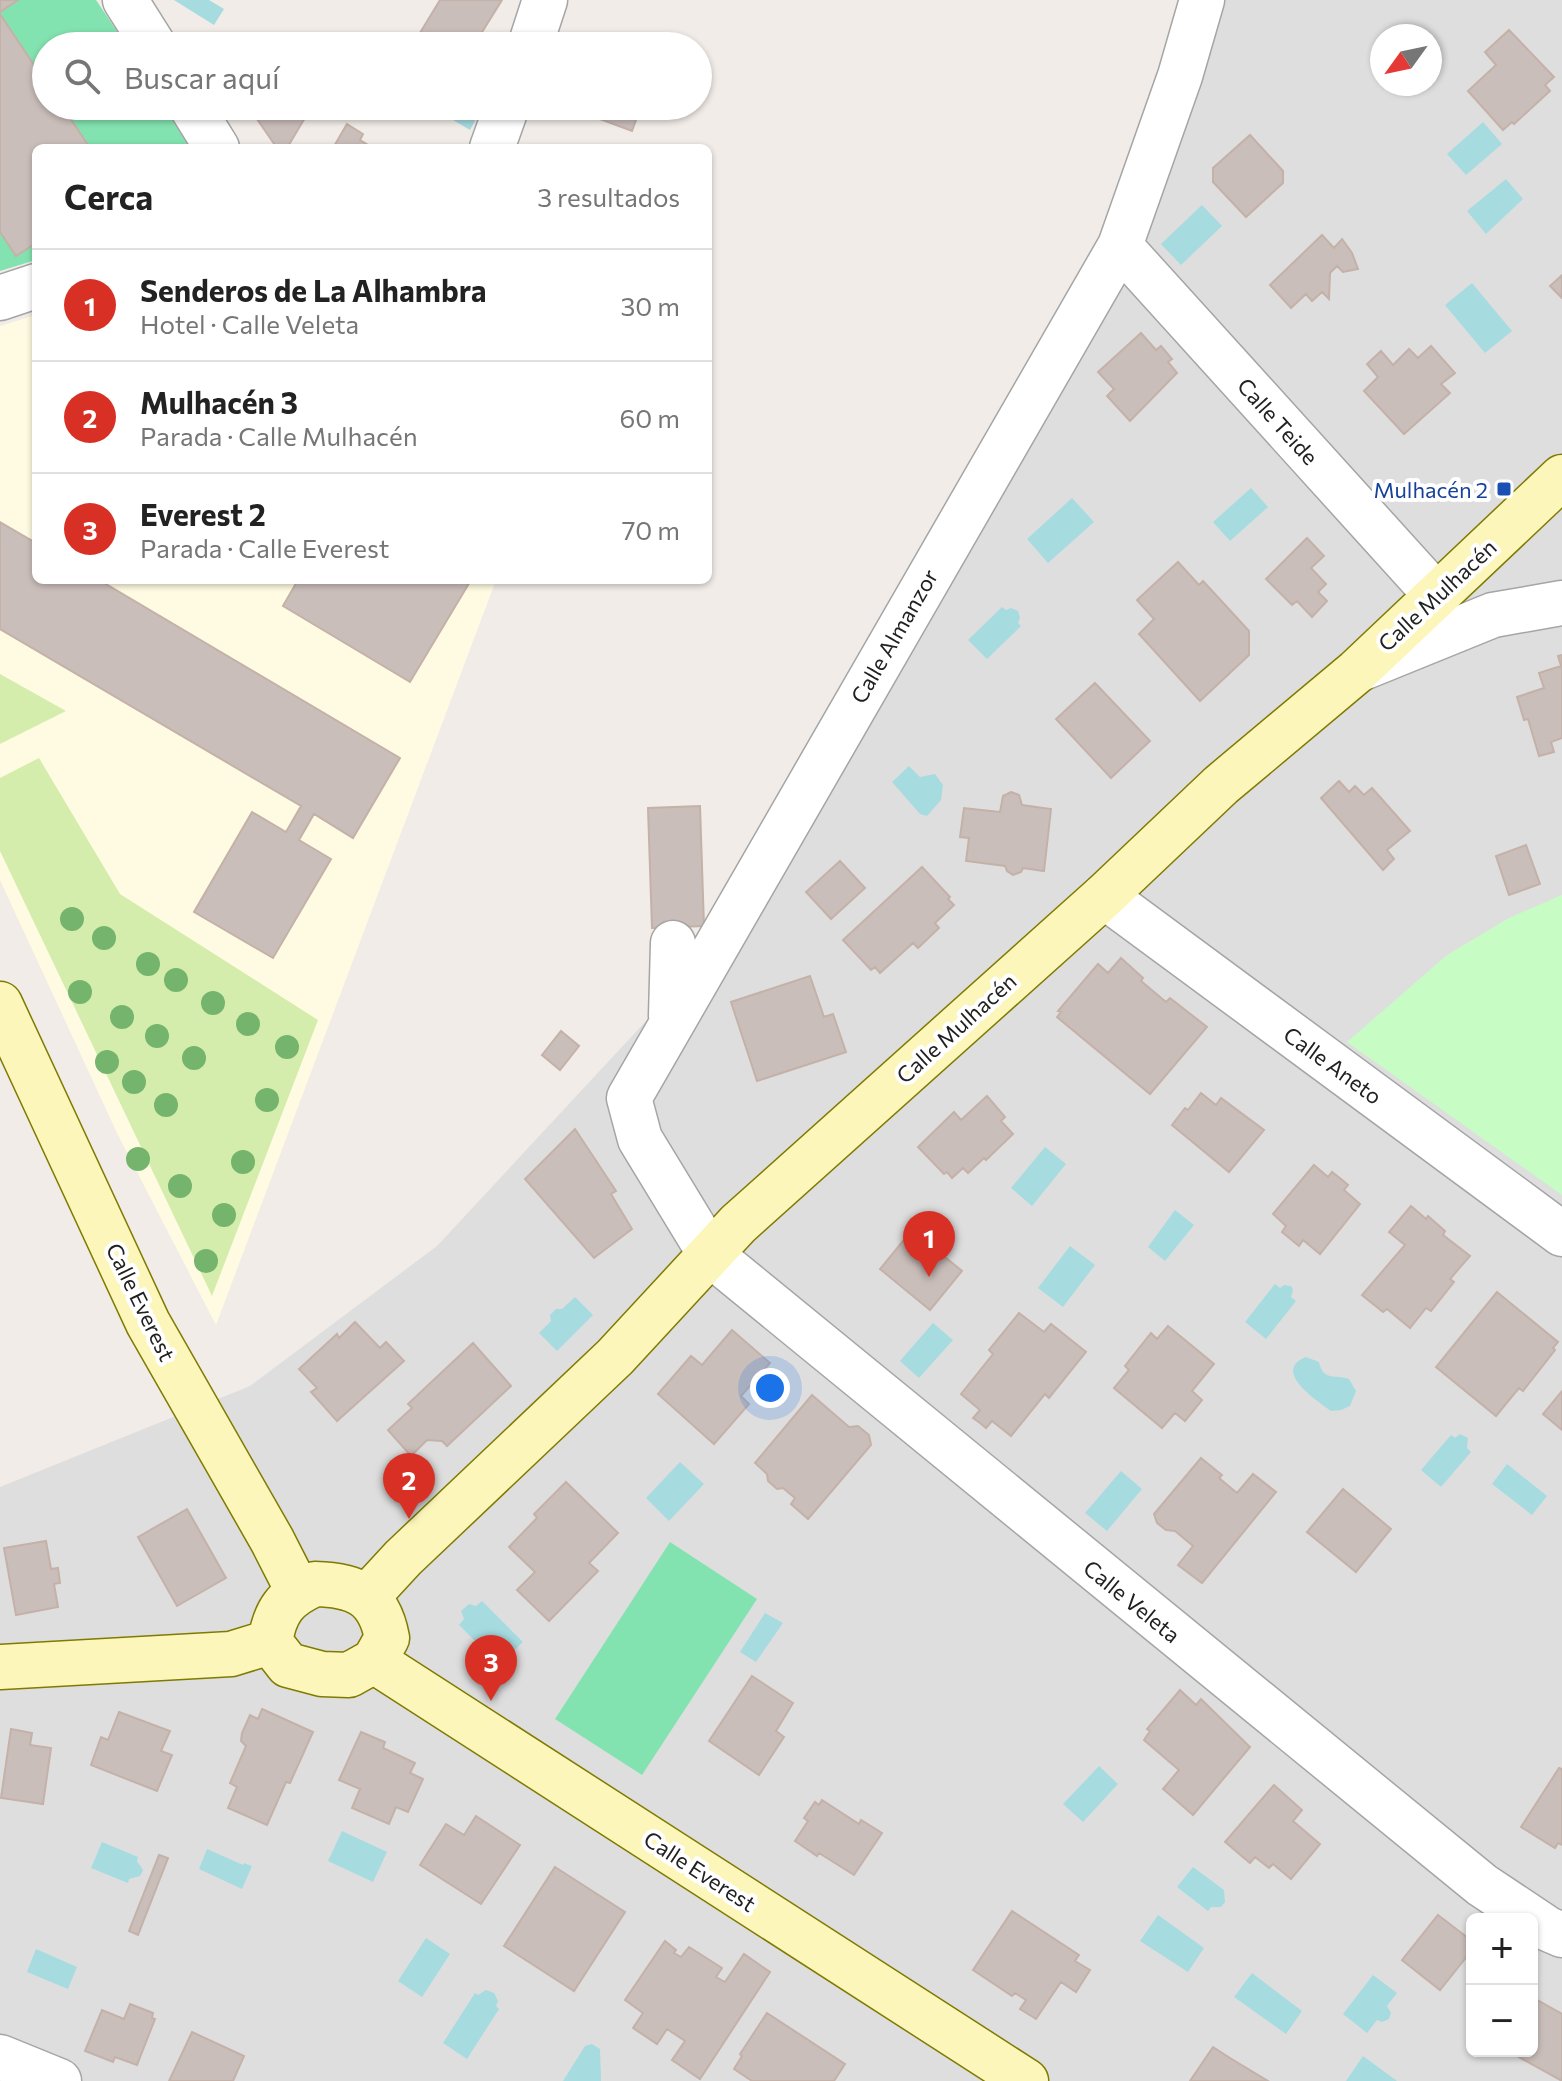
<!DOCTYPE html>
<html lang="es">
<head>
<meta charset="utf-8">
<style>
  :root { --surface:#fff; --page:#f6f6f6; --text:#222; --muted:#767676; --line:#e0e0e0; --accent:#d93025 }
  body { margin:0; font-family:Commissioner,sans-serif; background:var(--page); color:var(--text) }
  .controls { position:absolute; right:24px; bottom:24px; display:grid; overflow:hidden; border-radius:12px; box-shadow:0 2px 6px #0004 }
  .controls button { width:72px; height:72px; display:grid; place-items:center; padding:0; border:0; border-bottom:2px solid var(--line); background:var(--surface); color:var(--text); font:40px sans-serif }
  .compass { position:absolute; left:1370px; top:24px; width:72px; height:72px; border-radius:50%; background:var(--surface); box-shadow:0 2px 6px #0004; rotate:237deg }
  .you { position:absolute; left:770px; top:1388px; width:28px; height:28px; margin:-20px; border:6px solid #fff; border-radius:50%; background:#1a73e8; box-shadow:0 0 0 12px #1a73e833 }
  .badge { display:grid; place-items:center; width:52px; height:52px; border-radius:50%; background:var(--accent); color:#fff; font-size:26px; font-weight:700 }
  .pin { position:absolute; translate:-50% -66px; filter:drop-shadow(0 2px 4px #0008) }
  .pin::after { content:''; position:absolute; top:42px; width:28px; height:24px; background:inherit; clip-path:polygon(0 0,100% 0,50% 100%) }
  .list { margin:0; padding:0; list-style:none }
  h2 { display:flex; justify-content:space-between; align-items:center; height:104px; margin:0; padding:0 32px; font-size:34px }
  h2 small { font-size:26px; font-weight:400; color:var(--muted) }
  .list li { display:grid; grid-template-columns:52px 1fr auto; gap:24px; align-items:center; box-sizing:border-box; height:112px; padding:0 32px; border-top:2px solid var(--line) }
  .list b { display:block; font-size:30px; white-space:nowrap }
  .list p { margin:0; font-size:26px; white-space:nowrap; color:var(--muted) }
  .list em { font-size:26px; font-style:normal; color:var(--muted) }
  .icon { flex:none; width:44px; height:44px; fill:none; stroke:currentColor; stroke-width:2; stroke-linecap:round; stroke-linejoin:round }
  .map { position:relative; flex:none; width:1562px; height:2081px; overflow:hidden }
  .search { position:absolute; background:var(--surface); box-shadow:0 2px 6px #0004; left:32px; top:32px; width:680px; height:88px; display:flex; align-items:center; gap:20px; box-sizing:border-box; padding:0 28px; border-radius:44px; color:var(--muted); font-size:30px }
  .panel { position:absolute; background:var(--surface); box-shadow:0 2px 6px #0004; left:32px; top:144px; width:680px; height:440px; border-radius:12px }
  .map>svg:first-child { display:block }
</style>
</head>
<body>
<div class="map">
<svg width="1562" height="2081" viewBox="0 0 1562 2081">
  <rect width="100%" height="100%" fill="#f1ece7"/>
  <!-- residential -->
  <path fill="#dfdede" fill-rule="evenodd" d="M 1222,0 L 1562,0 L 1562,2081 L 0,2081 L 0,1487 L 250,1386 L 437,1246 L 685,979 L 1123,230 ZM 1382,36 L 1430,36 L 1430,84 L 1382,84 ZM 1472,1919 L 1532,1919 L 1532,2051 L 1472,2051 Z"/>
  <!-- education -->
  <path fill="#fffbe2" d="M 36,315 L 36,580 L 496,580 L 216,1325 L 118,1135 L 0,880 L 0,326 Z"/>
  <!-- grass -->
  <path fill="#d5edac" d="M 0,674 L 66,711 L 0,744 Z
    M 39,758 L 120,894 L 318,1020 L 212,1296 L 0,851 L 0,778 Z"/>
  <!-- park -->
  <path fill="#c7fcc4" d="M 1562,895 L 1562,1195 L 1347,1042 L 1447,955 L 1509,918 Z"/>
  <!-- pitch -->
  <path fill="#83e3b0" d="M 0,0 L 96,0 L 127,46 L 46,46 L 46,106 L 166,106 L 194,148 L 36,148 L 36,260 L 0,271 Z
    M 670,1542 L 757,1599 L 642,1775 L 555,1719 Z"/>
  <!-- water -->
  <path fill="#a6dbe0" d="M 174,0 L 209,0 L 224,9 L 214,25 Z
    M 438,106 L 475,106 L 481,110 L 470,130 L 436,110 Z
    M 1483,122 L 1502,144 L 1466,175 L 1447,154 Z
    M 1506,179 L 1523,199 L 1486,234 L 1467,211 Z
    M 1202,205 L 1222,226 L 1181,265 L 1161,244 Z
    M 1472,283 L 1512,331 L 1485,353 L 1445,305 Z
    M 1251,488 L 1268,507 L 1230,541 L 1213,522 Z
    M 1072,498 L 1094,522 L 1048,563 L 1027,539 Z
    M 1002,607 L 1006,610 L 1011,608 L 1018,611 L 1020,618 L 1018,623 L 1021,626 L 987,659 L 968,640 Z
    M 909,766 L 920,777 L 935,774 L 943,785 L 941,800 L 927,816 L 920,814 L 892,782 Z
    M 1045,1147 L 1066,1164 L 1032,1206 L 1011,1188 Z
    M 1175,1210 L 1194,1225 L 1165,1261 L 1148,1247 Z
    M 1070,1246 L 1095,1265 L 1063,1307 L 1038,1288 Z
    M 1275,1284 L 1280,1288 L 1284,1285 L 1291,1286 L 1293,1290 L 1291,1297 L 1296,1301 L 1266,1339 L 1245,1322 Z
    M 575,1297 L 593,1315 L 557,1351 L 539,1333 L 551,1321 L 550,1315 L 556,1309 L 562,1309 Z
    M 933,1323 L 953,1340 L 919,1378 L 900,1361 Z
    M 1306,1357 L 1319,1362 C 1323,1382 1336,1374 1349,1379 L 1356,1391 L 1350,1406 L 1341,1410 L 1331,1411 C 1317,1401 1271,1371 1306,1357 Z
    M 1460,1434 L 1468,1438 L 1467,1448 L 1471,1452 L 1441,1487 L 1421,1470 L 1451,1435 L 1455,1438 Z
    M 680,1462 L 704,1484 L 669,1521 L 646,1498 Z
    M 1507,1464 L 1547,1496 L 1532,1515 L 1492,1484 Z
    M 1121,1471 L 1142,1489 L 1107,1531 L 1085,1513 Z
    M 482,1601 L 523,1642 L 499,1665 L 459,1625 L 464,1619 L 461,1611 L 469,1604 L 476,1606 Z
    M 765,1613 L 783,1623 L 756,1662 L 740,1652 Z
    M 1099,1766 L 1118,1784 L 1083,1822 L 1063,1804 Z
    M 342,1831 L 387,1852 L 373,1882 L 328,1861 Z
    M 102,1842 L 138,1857 L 137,1861 L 143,1870 L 140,1876 L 129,1879 L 128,1883 L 91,1868 Z
    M 207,1849 L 243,1865 L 244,1863 L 252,1866 L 242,1889 L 199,1869 Z
    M 1193,1867 L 1224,1890 L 1225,1902 L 1221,1907 L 1211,1907 L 1208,1911 L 1177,1887 Z
    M 1158,1915 L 1204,1948 L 1188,1972 L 1140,1941 Z
    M 426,1938 L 450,1954 L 422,1997 L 398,1981 Z
    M 36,1949 L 77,1967 L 68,1989 L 27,1972 Z
    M 1252,1973 L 1302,2011 L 1286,2034 L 1234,1997 Z
    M 1373,1975 L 1397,1993 L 1387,2006 L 1391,2013 L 1389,2019 L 1382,2022 L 1377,2020 L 1367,2033 L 1343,2014 Z
    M 486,1990 L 494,1993 L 498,2001 L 496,2006 L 499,2009 L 467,2059 L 443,2043 L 475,1993 L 478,1995 Z
    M 592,2044 L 600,2049 L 601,2081 L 563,2081 L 585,2046 Z
    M 1363,2056 L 1397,2081 L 1346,2081 Z"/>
  <!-- building -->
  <path fill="#cabeba" stroke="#c4b1a8" stroke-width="2" d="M 0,0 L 18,0 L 0,12 Z
    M 440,0 L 502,0 L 479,37 L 488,43 L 486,46 L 412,46 Z
    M 0,14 L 46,83 L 46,106 L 62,106 L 90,148 L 36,148 L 36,243 L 16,256 L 0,232 Z
    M 1509,30 L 1554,77 L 1545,85 L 1550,91 L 1514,124 L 1512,122 L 1503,130 L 1468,91 L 1496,65 L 1485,52 Z
    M 248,106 L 312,106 L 287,148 L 277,148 Z
    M 565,106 L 641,106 L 632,131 Z
    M 347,124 L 363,134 L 360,140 L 373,148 L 333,148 Z
    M 1250,135 L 1283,171 L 1283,183 L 1246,217 L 1213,182 L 1213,168 Z
    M 1322,235 L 1334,248 L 1342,239 L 1352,253 L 1358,269 L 1343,272 L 1337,266 L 1330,273 L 1329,299 L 1322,292 L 1312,301 L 1306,294 L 1291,308 L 1270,285 Z
    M 1562,275 L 1562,298 L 1550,286 Z
    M 1141,333 L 1156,350 L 1161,346 L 1172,359 L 1168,362 L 1177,373 L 1130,421 L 1107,396 L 1114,389 L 1098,372 Z
    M 1431,346 L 1455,373 L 1441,384 L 1450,393 L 1404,434 L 1364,391 L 1378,377 L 1367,364 L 1381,351 L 1393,365 L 1409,349 L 1418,358 Z
    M 0,522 L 36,543 L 36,580 L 99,580 L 400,758 L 353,838 L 314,814 L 299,840 L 331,859 L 273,958 L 194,912 L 252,812 L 286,832 L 301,806 L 0,629 Z
    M 1307,538 L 1324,556 L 1311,568 L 1326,584 L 1318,592 L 1327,601 L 1312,617 L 1297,601 L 1292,605 L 1266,579 Z
    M 1178,562 L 1199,585 L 1203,581 L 1249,631 L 1249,655 L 1200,701 L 1139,634 L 1154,619 L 1137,600 Z
    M 298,580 L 471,580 L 410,682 L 283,606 Z
    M 1562,655 L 1562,738 L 1551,742 L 1554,752 L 1539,756 L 1528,719 L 1524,720 L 1517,697 L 1544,688 L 1539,673 L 1561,666 L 1558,656 Z
    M 1095,683 L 1150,741 L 1111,778 L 1056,719 Z
    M 1339,781 L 1349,792 L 1355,786 L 1364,795 L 1372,788 L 1410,831 L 1387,850 L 1394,859 L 1383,870 L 1321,798 Z
    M 1011,792 L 1019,795 L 1022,805 L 1051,809 L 1044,871 L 1023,868 L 1021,872 L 1013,875 L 1007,871 L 1005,866 L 966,861 L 969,838 L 960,837 L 964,808 L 1000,812 L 1003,796 Z
    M 700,806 L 704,926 L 652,928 L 648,808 Z
    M 1526,845 L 1540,884 L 1509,895 L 1496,856 Z
    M 840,861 L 865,888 L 831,919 L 806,892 Z
    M 922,867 L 950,897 L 948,899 L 954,905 L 935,923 L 939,928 L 918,948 L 913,943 L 880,973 L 875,967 L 871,970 L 843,940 Z
    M 1121,958 L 1143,978 L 1141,981 L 1166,1002 L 1170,998 L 1207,1027 L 1150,1094 L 1057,1017 L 1061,1012 L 1058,1011 L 1098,964 L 1108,973 Z
    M 810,976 L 824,1017 L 833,1014 L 846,1052 L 757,1081 L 731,1002 Z
    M 561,1031 L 579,1046 L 560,1070 L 542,1055 Z
    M 1201,1093 L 1216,1105 L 1221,1098 L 1264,1130 L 1229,1172 L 1172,1125 L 1185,1108 L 1188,1110 Z
    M 987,1096 L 1005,1117 L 1001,1121 L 1013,1134 L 986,1160 L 984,1158 L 968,1173 L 963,1168 L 952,1178 L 947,1172 L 944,1174 L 918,1147 L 954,1112 L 961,1120 Z
    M 575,1129 L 616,1191 L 611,1194 L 632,1229 L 594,1258 L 525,1179 Z
    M 1314,1165 L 1328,1177 L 1332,1172 L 1341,1179 L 1348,1185 L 1344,1190 L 1360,1204 L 1320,1254 L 1303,1240 L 1299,1246 L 1282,1232 L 1286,1226 L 1273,1214 Z
    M 1411,1206 L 1426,1219 L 1428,1216 L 1445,1231 L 1443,1235 L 1470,1256 L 1450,1279 L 1454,1282 L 1431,1311 L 1426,1308 L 1410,1328 L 1387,1309 L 1383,1312 L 1362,1295 L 1405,1245 L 1389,1232 Z
    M 912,1230 L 962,1271 L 930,1310 L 880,1269 Z
    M 1497,1292 L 1558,1342 L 1553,1348 L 1555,1350 L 1523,1391 L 1519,1388 L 1496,1416 L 1436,1367 Z
    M 1019,1313 L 1044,1332 L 1051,1324 L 1086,1352 L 1049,1398 L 1045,1394 L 1011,1436 L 992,1421 L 986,1428 L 980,1423 L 973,1418 L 980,1410 L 961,1394 L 993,1354 L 989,1350 Z
    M 355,1322 L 380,1348 L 386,1342 L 404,1361 L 337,1421 L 311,1392 L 317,1388 L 299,1369 L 337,1334 L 339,1338 Z
    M 1168,1326 L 1214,1364 L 1192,1391 L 1202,1400 L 1185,1421 L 1175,1413 L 1162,1428 L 1114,1388 L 1129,1370 L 1125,1366 L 1151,1333 L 1157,1339 Z
    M 732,1330 L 770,1363 L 741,1396 L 749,1404 L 714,1444 L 658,1394 L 691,1356 L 702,1365 Z
    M 473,1343 L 511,1386 L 447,1446 L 442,1441 L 427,1440 L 411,1456 L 388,1430 L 412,1408 L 408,1404 Z
    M 1562,1391 L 1562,1430 L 1543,1414 Z
    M 812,1395 L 849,1427 L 858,1426 L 869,1435 L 871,1445 L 808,1519 L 791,1504 L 795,1498 L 783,1488 L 777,1489 L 768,1481 L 767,1474 L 755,1463 Z
    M 1201,1458 L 1222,1475 L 1219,1478 L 1237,1493 L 1253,1474 L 1276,1492 L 1202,1583 L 1178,1565 L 1193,1546 L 1175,1531 L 1166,1530 L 1157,1523 L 1154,1514 Z
    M 566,1482 L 618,1533 L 589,1563 L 598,1571 L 549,1621 L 517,1590 L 535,1572 L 509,1547 L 537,1518 L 534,1514 Z
    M 1343,1489 L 1391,1529 L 1356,1572 L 1307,1532 Z
    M 187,1509 L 226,1578 L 177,1606 L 138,1537 Z
    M 46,1541 L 51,1569 L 58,1568 L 60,1583 L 54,1584 L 58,1607 L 16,1615 L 4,1548 Z
    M 752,1676 L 793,1703 L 776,1731 L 784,1737 L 759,1775 L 709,1741 Z
    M 1180,1690 L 1196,1705 L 1201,1699 L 1250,1747 L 1193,1815 L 1163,1789 L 1179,1770 L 1144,1740 L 1150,1731 L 1147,1729 Z
    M 262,1709 L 313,1732 L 290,1783 L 286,1782 L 267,1825 L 228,1808 L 237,1787 L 230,1783 L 246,1746 L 241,1741 L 242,1733 L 250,1715 L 258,1719 Z
    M 119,1712 L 170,1731 L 161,1751 L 172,1755 L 157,1791 L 91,1765 L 101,1737 L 108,1740 Z
    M 11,1729 L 32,1733 L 30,1745 L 51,1748 L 43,1804 L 1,1798 Z
    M 361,1732 L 385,1742 L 383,1748 L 415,1763 L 410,1773 L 423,1779 L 408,1812 L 396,1807 L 389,1824 L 352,1808 L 360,1789 L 339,1780 Z
    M 1559,1768 L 1562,1769 L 1562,1845 L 1558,1843 L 1555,1848 L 1521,1827 Z
    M 1274,1785 L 1302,1810 L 1293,1821 L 1320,1844 L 1291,1879 L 1273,1864 L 1269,1868 L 1255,1857 L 1250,1863 L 1225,1842 Z
    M 822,1800 L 859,1824 L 861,1820 L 882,1833 L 854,1875 L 819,1853 L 817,1856 L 795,1841 L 808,1821 L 804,1818 L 815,1802 L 819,1805 Z
    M 476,1816 L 520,1845 L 481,1904 L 420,1865 L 446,1824 L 464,1835 Z
    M 159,1855 L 168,1858 L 138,1935 L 129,1931 Z
    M 555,1867 L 625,1912 L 574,1991 L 504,1946 Z
    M 1012,1911 L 1079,1955 L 1075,1961 L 1090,1970 L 1076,1992 L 1061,1982 L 1036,2019 L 1020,2009 L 1026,2000 L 1015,1993 L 1012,1996 L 973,1970 Z
    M 1438,1915 L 1472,1941 L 1472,1950 L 1440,1990 L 1402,1960 Z
    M 665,1941 L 676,1950 L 674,1953 L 681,1957 L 689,1947 L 722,1968 L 716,1977 L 725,1982 L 744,1954 L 770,1972 L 700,2079 L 672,2060 L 685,2041 L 667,2029 L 657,2044 L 633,2028 L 643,2013 L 625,2000 Z
    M 1532,1997 L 1562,2014 L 1562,2081 L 1508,2051 L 1532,2051 Z
    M 130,2004 L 153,2013 L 152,2018 L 155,2019 L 137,2065 L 115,2057 L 113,2062 L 85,2051 L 102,2010 L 124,2019 Z
    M 767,2013 L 845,2064 L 834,2081 L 752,2081 L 734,2069 L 742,2056 L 740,2054 Z
    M 192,2032 L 244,2056 L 233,2081 L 169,2081 Z
    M 1213,2047 L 1230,2058 L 1268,2081 L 1190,2081 Z"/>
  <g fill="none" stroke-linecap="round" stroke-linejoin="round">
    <!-- street casing -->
    <g stroke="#a5a5a5" stroke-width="47">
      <path id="street" d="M 125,0 L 154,46
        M 1202,0 L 1180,76 L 1120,246 L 629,1098 L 640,1139 L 710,1254 L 1482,1885 L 1548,1929 L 1562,1935
        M 530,46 L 545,0
        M 191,106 L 217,148
        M 492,148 L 507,106
        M 1120,246 L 1437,596
        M 0,298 L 36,286
        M 1360,669 L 1493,615 L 1562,603
        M 1104,896 L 1562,1234
        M 671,1016 L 673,943
        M 0,2057 L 59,2081"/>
    </g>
    <!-- secondary casing -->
    <g stroke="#7f7b01" stroke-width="47">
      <path id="secondary" d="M 0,1004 L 148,1323 L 272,1540 L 298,1591
        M 315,1584 C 356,1585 379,1595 387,1638 L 374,1661 L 349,1675 L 322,1674 L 288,1665 L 270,1642 C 275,1611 285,1597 315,1584 Z
        M 367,1597 L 403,1558 L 615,1357 L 738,1224 L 1104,896 L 1221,785 L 1357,671 L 1562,477
        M 374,1661 L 1026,2081
        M 0,1667 L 231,1654 L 270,1642"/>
    </g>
    <!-- street -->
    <use href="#street" stroke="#fff" stroke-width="44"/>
    <!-- secondary -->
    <use href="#secondary" stroke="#fcf6ba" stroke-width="44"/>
  </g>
  <!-- trees -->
  <g fill="#75b46c">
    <circle cx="72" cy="919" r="12"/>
    <circle cx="104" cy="938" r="12"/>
    <circle cx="148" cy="964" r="12"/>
    <circle cx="176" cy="980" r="12"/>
    <circle cx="80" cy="992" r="12"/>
    <circle cx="213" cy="1003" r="12"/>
    <circle cx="122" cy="1017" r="12"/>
    <circle cx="248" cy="1024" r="12"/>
    <circle cx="157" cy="1036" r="12"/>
    <circle cx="287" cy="1047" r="12"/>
    <circle cx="194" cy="1058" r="12"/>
    <circle cx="107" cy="1062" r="12"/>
    <circle cx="134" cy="1082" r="12"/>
    <circle cx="267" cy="1100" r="12"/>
    <circle cx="166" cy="1105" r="12"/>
    <circle cx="138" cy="1159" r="12"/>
    <circle cx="243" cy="1162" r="12"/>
    <circle cx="180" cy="1186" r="12"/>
    <circle cx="224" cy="1215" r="12"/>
    <circle cx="206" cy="1261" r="12"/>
  </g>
  <!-- markers -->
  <rect fill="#1a4fb4" stroke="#fff" stroke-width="3" x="1496" y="481" width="16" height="16" rx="4"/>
  <g text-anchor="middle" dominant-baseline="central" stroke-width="8" stroke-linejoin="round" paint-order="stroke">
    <!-- street labels -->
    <g font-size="22" fill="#212121" stroke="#fff">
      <text transform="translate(1278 421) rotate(48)">Calle Teide</text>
      <text transform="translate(1437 595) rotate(-43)">Calle Mulhacén</text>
      <text transform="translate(894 636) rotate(-60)">Calle Almanzor</text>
      <text transform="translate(956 1028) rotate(-42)">Calle Mulhacén</text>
      <text transform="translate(1333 1065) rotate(36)">Calle Aneto</text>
      <text transform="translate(141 1302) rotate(64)">Calle Everest</text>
      <text transform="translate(1132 1601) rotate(39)">Calle Veleta</text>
      <text transform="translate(700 1871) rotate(33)">Calle Everest</text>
    </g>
    <!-- transit labels -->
    <g font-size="22" fill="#164399" stroke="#fff" text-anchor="end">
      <text x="1488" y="489">Mulhacén 2</text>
    </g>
  </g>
</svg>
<div class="controls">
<button>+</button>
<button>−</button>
</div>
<svg class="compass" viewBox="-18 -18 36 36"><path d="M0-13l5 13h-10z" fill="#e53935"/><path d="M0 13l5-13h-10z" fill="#767676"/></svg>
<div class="you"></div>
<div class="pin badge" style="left:929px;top:1277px">1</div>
<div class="pin badge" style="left:409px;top:1519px">2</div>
<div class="pin badge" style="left:491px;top:1701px">3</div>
<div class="search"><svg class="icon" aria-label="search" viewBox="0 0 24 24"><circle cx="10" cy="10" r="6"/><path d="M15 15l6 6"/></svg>Buscar aquí</div>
<section class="panel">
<h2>Cerca<small>3 resultados</small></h2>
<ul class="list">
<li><span class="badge">1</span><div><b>Senderos de La Alhambra</b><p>Hotel · Calle Veleta</p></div><em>30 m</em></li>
<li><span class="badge">2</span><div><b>Mulhacén 3</b><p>Parada · Calle Mulhacén</p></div><em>60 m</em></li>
<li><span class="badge">3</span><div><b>Everest 2</b><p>Parada · Calle Everest</p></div><em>70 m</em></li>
</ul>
</section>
</div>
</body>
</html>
